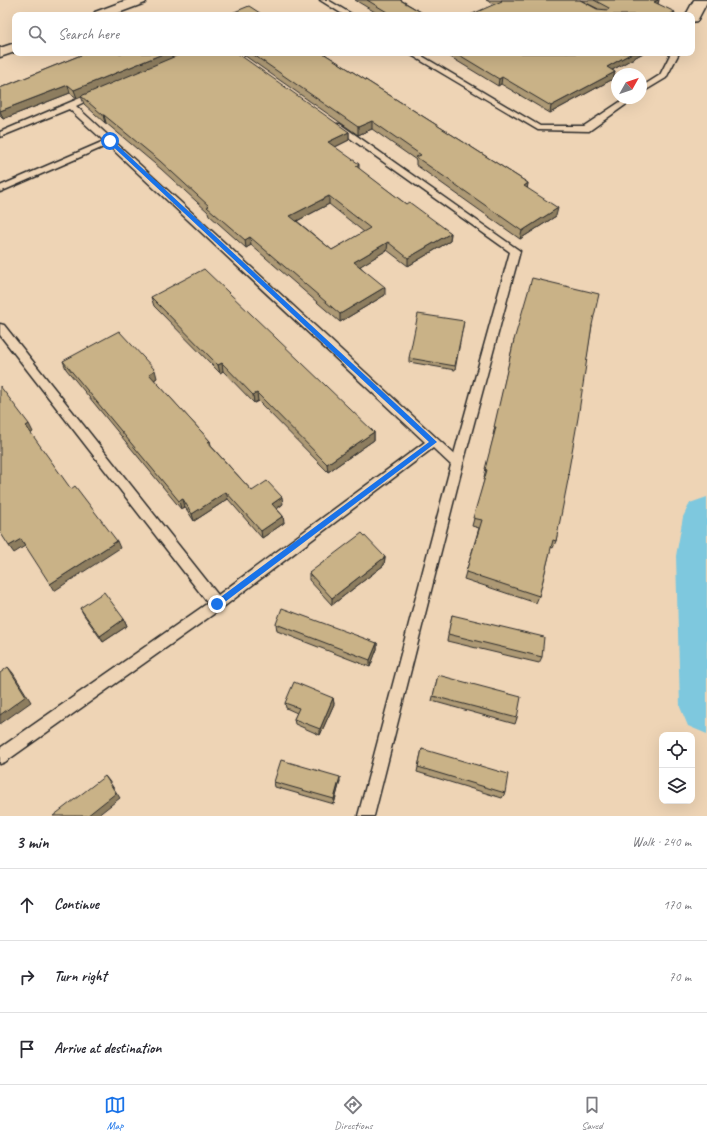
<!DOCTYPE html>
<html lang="en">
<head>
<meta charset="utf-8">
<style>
  :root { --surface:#fff; --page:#f7f7f7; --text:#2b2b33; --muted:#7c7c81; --line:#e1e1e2; --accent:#1a73e8 }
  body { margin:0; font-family:Caveat,sans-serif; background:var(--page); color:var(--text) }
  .controls { position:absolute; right:12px; bottom:12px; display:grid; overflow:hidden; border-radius:8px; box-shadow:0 4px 16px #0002 }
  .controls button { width:36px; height:36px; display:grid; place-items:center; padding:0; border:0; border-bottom:1px solid var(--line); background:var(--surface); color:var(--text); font:20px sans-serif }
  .compass { position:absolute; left:611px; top:68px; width:36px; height:36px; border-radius:50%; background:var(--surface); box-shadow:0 4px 16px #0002; rotate:50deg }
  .stop { position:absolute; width:12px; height:12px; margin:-9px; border:3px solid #1a73e8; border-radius:50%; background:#fff }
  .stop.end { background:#1a73e8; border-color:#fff; box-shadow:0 1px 4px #0008 }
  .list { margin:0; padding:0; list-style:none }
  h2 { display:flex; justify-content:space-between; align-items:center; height:52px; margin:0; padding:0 16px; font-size:17px }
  h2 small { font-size:13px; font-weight:400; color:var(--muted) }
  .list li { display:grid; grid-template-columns:26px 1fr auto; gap:12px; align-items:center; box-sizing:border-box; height:72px; padding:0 16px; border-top:1px solid var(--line) }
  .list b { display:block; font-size:15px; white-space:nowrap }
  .list em { font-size:13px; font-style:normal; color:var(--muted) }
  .icon { flex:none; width:22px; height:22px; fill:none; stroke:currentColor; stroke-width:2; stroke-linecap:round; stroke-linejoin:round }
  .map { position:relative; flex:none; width:707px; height:816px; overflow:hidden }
  .search { position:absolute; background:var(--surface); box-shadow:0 4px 16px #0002; left:12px; right:12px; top:12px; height:44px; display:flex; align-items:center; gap:10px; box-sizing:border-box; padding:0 14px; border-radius:8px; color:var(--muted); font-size:15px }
  .sheet { height:268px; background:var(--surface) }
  nav { display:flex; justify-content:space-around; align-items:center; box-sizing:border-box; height:56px; border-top:1px solid var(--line); background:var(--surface); font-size:11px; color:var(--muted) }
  nav a { display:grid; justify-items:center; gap:2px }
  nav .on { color:var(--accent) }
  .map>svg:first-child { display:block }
</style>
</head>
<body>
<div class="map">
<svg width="707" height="816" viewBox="0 0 707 816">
  <rect width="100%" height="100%" fill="#eed4b5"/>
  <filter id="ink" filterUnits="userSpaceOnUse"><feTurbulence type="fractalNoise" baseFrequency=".025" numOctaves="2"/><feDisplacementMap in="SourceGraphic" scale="8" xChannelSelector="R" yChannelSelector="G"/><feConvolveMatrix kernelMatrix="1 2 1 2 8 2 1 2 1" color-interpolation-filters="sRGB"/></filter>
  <g filter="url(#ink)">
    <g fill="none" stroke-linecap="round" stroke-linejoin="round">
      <!-- river -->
      <path fill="#7ec8de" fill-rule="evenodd" d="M 707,497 L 707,734 L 688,726 L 680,707 L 676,556 L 683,517 L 690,503 Z"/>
      <!-- service casing -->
      <g stroke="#2b2b2b" stroke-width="3">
        <path id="service" d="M 320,0 L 328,0 L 353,15 L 344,15 Z
          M 408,53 L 417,53 L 540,126 L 584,126 L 626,98 L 635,98 L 589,131 L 538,130 Z
          M 671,53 L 679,53 L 666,78 L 641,93 L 641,87 L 660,75 Z
          M 92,93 L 95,93 L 99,95 L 76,106 L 454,454 L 510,252 L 333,126 L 337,124 L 340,124 L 520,251 L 463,464 L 374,816 L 358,816 L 451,465 L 433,448 L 222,608 L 5,762 L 0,764 L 0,748 L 208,603 L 0,335 L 0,324 L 4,325 L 218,595 L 425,442 L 108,145 L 0,192 L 0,186 L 104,141 L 69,109 L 0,137 L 0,132 Z"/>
      </g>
      <!-- minor casing -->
      <g stroke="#2b2b2b" stroke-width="3">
        <path id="minor" d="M 694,0 L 707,0 L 707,2 L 697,21 L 692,22 L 692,15 L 686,15 Z"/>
      </g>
      <!-- tertiary casing -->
      <g stroke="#2b2b2b" stroke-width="3">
        <path id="tertiary" d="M 127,0 L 147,0 L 145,3 L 113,15 L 93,15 L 95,12 Z
          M 15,43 L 15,52 L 0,57 L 0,48 Z"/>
      </g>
      <!-- service -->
      <use href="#service" fill="#eed4b5" fill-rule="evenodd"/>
      <!-- minor -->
      <use href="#minor" fill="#eed4b5" fill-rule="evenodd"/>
      <!-- tertiary -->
      <use href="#tertiary" fill="#eed4b5" fill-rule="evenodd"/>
    </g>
    <!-- wall -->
    <path fill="#ad9974" stroke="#2b2b2b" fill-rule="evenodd" d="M 355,0 L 402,0 L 401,0 L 426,15 L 380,15 Z
      M 486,0 L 580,0 L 598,9 L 580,0 L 659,0 L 658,4 L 674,15 L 494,4 Z
      M 86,53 L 349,132 L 349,140 L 335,147 L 359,169 L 406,204 L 451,233 L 450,241 L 408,266 L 387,250 L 360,266 L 385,295 L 340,322 L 251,245 L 246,248 L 209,215 L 208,212 L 161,169 L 106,123 L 105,123 L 84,104 L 81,96 L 77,98 L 70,93 L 3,119 L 0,116 L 0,88 ZM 329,204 L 364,232 L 332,250 L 297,221 Z
      M 241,53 L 323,53 L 528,183 L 527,188 L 556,216 L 520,239 L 416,165 L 416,160 L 372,129 L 358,135 Z
      M 444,53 L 643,53 L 612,70 L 615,72 L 613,79 L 550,113 L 501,84 L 498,86 Z
      M 151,297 L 374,432 L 374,440 L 328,472 L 258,401 L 254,403 L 223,371 L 220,373 L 154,306 Z
      M 464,321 L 455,370 L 409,362 L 409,358 Z
      M 592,325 L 556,541 L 553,548 L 551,547 L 539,596 L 536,603 L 464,579 L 466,572 L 479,528 L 472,526 L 485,477 L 484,477 L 494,435 L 493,435 L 514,340 Z
      M 63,361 L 157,378 L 154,380 L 210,441 L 211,446 L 252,491 L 283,504 L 277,509 L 283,516 L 284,523 L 262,538 L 228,499 L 194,521 L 185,507 L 181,509 L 66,369 Z
      M 385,557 L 384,565 L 332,605 L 309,580 L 309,573 Z
      M 80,608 L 124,619 L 127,626 L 103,642 L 84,615 Z
      M 452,615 L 542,657 L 539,663 L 447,641 Z
      M 276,624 L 377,643 L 377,649 L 370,667 L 277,631 Z
      M 438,675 L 517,718 L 515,724 L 432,701 Z
      M 333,698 L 334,704 L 320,735 L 295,724 L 294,719 L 297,713 L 286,708 L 285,703 Z
      M 422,749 L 505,793 L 502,798 L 417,772 Z
      M 340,781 L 334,804 L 275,787 L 274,782 Z"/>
    <!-- shaded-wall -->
    <path fill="#8d7d5e" stroke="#2b2b2b" d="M 658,0 L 659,0 L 657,6 L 654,2 Z
      M 675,12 L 674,15 L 669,15 Z
      M 165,53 L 185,53 L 77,98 L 74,90 Z
      M 632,53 L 643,53 L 605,74 L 607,67 Z
      M 615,72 L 613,79 L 550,113 L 551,106 Z
      M 502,77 L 501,84 L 498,86 L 499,79 Z
      M 68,85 L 70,93 L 3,119 L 0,111 Z
      M 103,115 L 104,115 L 106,123 L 105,123 Z
      M 372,121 L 372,129 L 358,135 L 358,127 Z
      M 349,132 L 349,140 L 329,150 L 328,142 Z
      M 359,164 L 359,173 L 356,166 Z
      M 528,183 L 527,191 L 524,186 Z
      M 329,196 L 329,204 L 291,224 L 290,216 Z
      M 558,208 L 556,216 L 520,239 L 522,231 Z
      M 451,233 L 450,241 L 408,266 L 408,258 Z
      M 250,237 L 251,245 L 246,248 L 245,240 Z
      M 388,242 L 387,250 L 354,270 L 354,262 Z
      M 385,287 L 385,295 L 340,322 L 340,314 Z
      M 222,363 L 223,371 L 220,373 L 218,365 Z
      M 155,370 L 157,378 L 151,382 L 149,374 Z
      M 257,393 L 258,401 L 254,403 L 253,395 Z
      M 29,424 L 33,432 L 30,434 L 26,426 Z
      M 374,432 L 374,440 L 328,472 L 327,464 Z
      M 210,441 L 212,449 L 207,442 Z
      M 226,492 L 228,499 L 194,521 L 192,514 Z
      M 282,497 L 283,504 L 273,511 L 272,504 Z
      M 183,499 L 185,507 L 181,509 L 179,501 Z
      M 283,516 L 284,523 L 262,538 L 261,531 Z
      M 21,539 L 25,546 L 14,553 L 9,546 Z
      M 117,541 L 120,548 L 54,591 L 50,584 Z
      M 385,557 L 384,565 L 332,605 L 332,598 Z
      M 124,619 L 127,626 L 103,642 L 100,636 Z
      M 377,643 L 377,649 L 370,667 L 370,660 Z
      M 8,667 L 13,673 L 31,702 L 0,724 L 0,715 Z
      M 333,698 L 334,704 L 320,735 L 320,729 Z
      M 105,776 L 109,781 L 120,798 L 97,816 L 87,816 Z
      M 340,777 L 340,781 L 334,804 L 334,799 Z"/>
    <!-- building -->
    <path fill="#c9b287" stroke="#2b2b2b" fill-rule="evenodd" d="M 367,0 L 400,0 L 426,15 L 392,15 Z
      M 501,0 L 580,0 L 597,9 L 608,10 L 609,8 L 594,0 L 658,0 L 654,2 L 675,12 L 669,15 L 470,15 L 502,1 Z
      M 249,6 L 263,15 L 227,15 Z
      M 86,53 L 165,53 L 74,90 L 68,85 L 0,111 L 0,88 Z
      M 183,53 L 237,53 L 349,132 L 328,142 L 359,164 L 356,166 L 406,204 L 409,202 L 451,233 L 408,258 L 388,242 L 354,262 L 385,287 L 340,314 L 250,237 L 245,240 L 207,207 L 209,206 L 160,161 L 104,115 L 103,115 L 81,96 ZM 329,196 L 370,228 L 332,250 L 290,216 Z
      M 251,53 L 323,53 L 528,183 L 524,186 L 558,208 L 522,231 L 416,157 L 421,155 L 372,121 L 358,127 Z
      M 456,53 L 632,53 L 607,67 L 615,72 L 551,106 L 502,77 L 499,79 Z
      M 204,269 L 374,432 L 327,464 L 257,393 L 253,395 L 222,363 L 218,365 L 151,297 Z
      M 532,278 L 599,294 L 592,325 L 578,418 L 568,474 L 569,475 L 556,541 L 553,540 L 539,596 L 466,572 L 482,520 L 473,518 L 487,470 L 485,469 L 496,427 L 494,427 L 514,340 Z
      M 418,314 L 464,321 L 455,366 L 409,358 Z
      M 119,331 L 155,370 L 149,374 L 210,441 L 207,442 L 252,491 L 267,481 L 282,497 L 272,504 L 283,516 L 261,531 L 226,492 L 192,514 L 183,499 L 179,501 L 63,361 Z
      M 0,386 L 29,424 L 26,426 L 71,489 L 75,486 L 117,541 L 50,584 L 21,539 L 9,546 L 0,532 Z
      M 362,533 L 385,557 L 332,598 L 309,573 Z
      M 104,592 L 124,619 L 100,636 L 80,608 Z
      M 282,608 L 377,643 L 370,660 L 276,624 Z
      M 452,615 L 544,637 L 542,657 L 448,634 Z
      M 8,667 L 26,696 L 0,715 L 0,673 Z
      M 438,675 L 521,697 L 517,718 L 433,696 Z
      M 294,682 L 333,698 L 320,729 L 294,719 L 299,708 L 285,703 Z
      M 422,749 L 508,774 L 505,793 L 418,767 Z
      M 281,760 L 340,777 L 334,799 L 274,782 Z
      M 105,776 L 116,793 L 87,816 L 53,816 Z"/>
  </g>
  <!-- route -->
  <path fill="#1a73e8" d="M 108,140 L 112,140 L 437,442 L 217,608 L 213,604 L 214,602 L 429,442 L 108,142 Z"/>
</svg>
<div class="controls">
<button><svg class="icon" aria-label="locate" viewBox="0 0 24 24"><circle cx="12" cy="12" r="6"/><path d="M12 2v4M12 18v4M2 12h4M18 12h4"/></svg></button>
<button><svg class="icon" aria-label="layers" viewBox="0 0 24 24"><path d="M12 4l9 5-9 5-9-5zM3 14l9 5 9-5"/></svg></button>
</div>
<svg class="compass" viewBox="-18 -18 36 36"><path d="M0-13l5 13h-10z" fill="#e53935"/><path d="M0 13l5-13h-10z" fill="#7c7c81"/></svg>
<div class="stop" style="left:110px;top:141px"></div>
<div class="stop end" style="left:217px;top:604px"></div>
<div class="search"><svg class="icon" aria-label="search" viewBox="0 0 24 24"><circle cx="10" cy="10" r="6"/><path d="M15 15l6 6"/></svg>Search here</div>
</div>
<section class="sheet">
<h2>3 min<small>Walk · 240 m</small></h2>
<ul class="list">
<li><svg class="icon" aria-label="ahead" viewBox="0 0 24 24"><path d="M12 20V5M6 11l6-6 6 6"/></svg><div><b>Continue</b></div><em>170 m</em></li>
<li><svg class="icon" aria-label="right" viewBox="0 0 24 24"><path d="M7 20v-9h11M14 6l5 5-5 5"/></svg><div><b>Turn right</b></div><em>70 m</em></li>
<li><svg class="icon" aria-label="arrive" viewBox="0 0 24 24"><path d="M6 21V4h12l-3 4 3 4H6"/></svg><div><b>Arrive at destination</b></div></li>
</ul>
</section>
<nav>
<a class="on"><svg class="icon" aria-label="map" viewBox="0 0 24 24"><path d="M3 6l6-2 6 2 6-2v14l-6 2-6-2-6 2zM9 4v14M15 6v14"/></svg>Map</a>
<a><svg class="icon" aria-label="directions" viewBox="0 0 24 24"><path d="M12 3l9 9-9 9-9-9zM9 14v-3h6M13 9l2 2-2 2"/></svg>Directions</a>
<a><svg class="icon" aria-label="saved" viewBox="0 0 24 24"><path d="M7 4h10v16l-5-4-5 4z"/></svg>Saved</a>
</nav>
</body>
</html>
